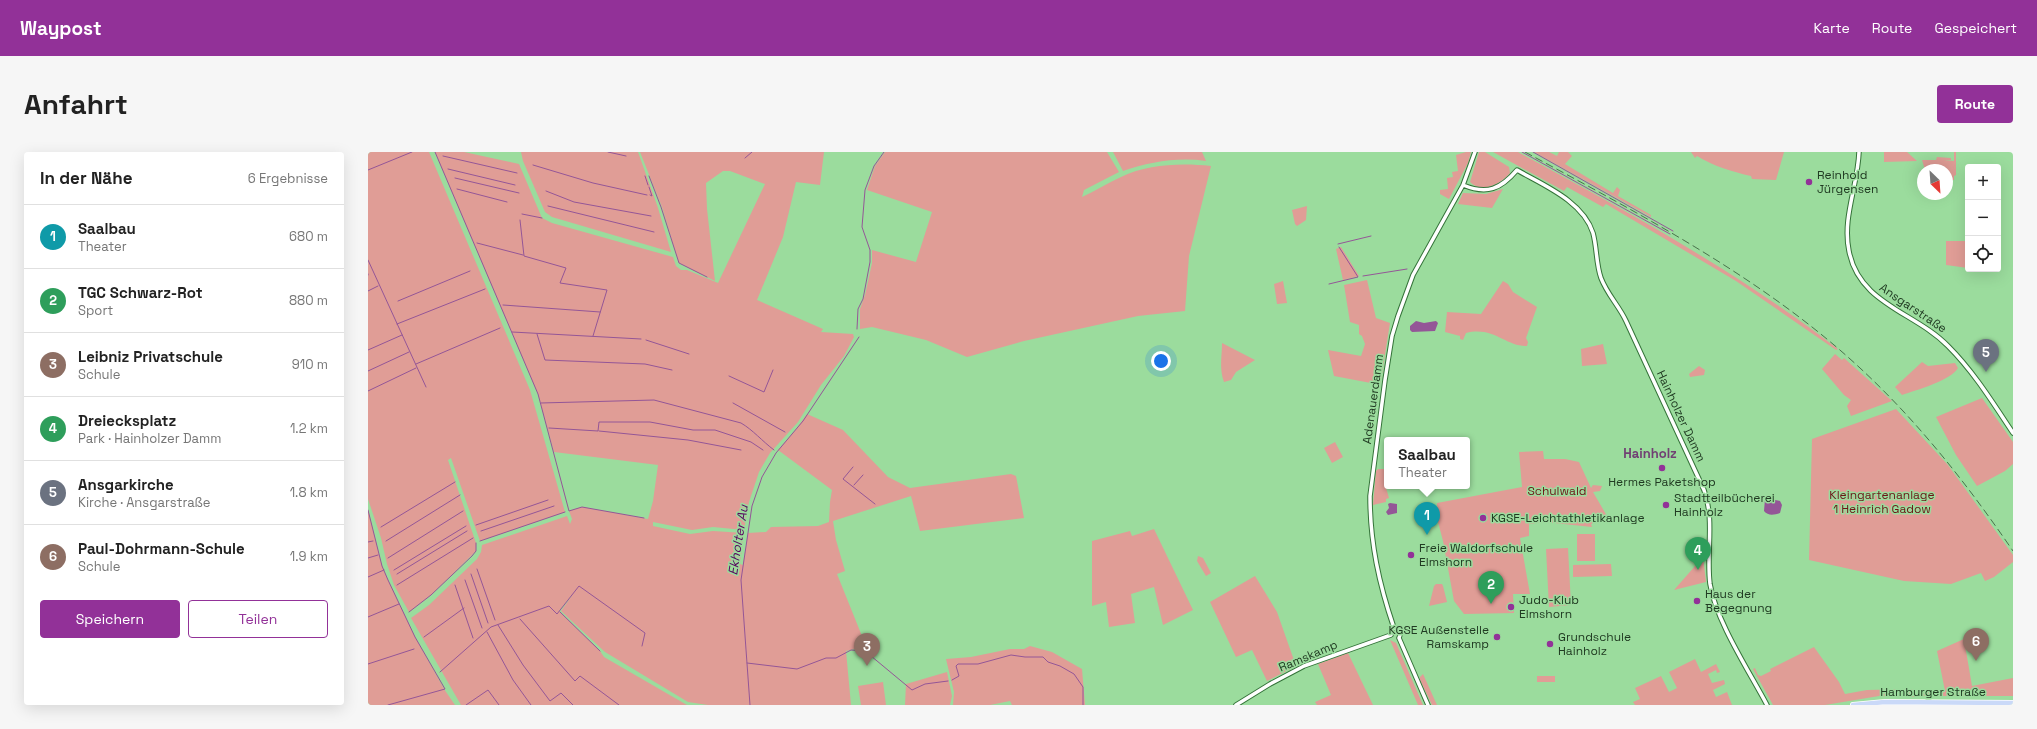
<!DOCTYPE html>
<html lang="de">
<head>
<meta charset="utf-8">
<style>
  :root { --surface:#fff; --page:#f6f6f6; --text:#222; --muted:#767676; --line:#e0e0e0; --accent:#923198 }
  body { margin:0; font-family:"Space Grotesk",sans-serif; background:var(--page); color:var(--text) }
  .controls { position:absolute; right:12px; top:12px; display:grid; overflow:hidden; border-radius:4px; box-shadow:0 4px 16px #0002 }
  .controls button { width:36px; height:36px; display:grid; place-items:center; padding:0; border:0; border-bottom:1px solid var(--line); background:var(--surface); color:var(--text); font:20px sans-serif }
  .compass { position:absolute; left:1549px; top:12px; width:36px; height:36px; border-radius:50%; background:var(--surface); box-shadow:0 4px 16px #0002; rotate:155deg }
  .you { position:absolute; left:793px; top:209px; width:14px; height:14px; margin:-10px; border:3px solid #fff; border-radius:50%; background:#1a73e8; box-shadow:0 0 0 6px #1a73e833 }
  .badge { display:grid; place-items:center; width:26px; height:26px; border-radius:50%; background:var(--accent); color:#fff; font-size:13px; font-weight:700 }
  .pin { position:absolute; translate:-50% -33px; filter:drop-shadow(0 1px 2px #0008) }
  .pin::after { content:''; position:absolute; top:21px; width:14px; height:12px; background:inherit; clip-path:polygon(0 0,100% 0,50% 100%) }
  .popup { position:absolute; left:1016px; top:285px; width:86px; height:52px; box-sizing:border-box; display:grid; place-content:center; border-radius:4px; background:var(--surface); filter:drop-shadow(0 1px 3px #0005); font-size:13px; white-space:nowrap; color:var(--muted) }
  .popup b { font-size:15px; color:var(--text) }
  .popup::after { content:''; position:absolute; left:50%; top:100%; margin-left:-8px; border:8px solid transparent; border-top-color:var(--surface) }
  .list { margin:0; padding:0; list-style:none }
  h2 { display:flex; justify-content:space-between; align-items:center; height:52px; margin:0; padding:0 16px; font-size:17px }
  h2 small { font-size:13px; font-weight:400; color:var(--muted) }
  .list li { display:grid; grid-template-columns:26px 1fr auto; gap:12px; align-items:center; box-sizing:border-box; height:64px; padding:0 16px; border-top:1px solid var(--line) }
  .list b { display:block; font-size:15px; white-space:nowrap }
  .list p { margin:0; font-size:13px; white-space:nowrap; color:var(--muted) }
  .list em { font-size:13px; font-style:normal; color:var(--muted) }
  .actions { display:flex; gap:8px; padding:12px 16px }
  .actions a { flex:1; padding:9px 0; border:1px solid var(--accent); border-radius:4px; text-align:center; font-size:14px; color:var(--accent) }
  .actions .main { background:var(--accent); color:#fff }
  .icon { flex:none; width:22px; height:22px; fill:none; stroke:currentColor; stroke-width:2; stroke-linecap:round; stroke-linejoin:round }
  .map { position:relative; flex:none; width:1645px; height:553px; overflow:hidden; border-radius:4px }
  header { display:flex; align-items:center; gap:24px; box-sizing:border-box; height:56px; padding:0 20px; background:var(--accent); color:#fff }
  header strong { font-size:19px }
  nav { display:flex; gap:22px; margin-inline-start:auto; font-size:14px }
  .intro { display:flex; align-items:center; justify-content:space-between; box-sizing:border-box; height:96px; padding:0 24px }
  h1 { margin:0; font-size:28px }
  .button { padding:10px 18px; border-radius:4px; background:var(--accent); color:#fff; font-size:14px; font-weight:700 }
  main { display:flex; gap:24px; padding:0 24px }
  aside { flex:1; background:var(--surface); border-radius:4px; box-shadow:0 4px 16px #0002 }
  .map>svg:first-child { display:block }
</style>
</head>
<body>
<header>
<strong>Waypost</strong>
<nav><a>Karte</a><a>Route</a><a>Gespeichert</a></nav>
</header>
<div class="intro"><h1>Anfahrt</h1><a class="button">Route</a></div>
<main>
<aside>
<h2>In der Nähe<small>6 Ergebnisse</small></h2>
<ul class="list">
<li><span class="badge" style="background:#0f9aa8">1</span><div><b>Saalbau</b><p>Theater</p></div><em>680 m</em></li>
<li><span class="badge" style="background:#2e9e5b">2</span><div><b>TGC Schwarz-Rot</b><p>Sport</p></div><em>880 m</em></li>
<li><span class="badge" style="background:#8d6e63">3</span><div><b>Leibniz Privatschule</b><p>Schule</p></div><em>910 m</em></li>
<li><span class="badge" style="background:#2e9e5b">4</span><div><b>Dreiecksplatz</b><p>Park · Hainholzer Damm</p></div><em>1.2 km</em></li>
<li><span class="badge" style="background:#6b7280">5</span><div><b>Ansgarkirche</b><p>Kirche · Ansgarstraße</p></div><em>1.8 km</em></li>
<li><span class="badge" style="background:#8d6e63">6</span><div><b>Paul-Dohrmann-Schule</b><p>Schule</p></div><em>1.9 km</em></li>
</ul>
<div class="actions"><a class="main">Speichern</a><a>Teilen</a></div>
</aside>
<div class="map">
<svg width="1645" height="553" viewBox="0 0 1645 553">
  <rect width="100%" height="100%" fill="#9bdc9d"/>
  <!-- green -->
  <path fill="#e09d96" d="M 0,0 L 61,0 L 162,238 L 197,360 L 112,389 L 83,306 L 80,308 L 108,391 L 108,399 L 63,443 L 41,460 L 26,433 L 19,412 L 13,386 L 0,347 Z
    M 67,0 L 96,0 L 151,12 L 174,66 L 184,71 L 305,105 L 308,114 L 313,118 L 319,118 L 350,131 L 397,32 L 362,19 L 355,19 L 338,31 L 339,57 L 347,129 L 311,111 L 294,55 L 272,0 L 456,0 L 452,33 L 428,30 L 415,85 L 389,148 L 455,177 L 453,180 L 485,182 L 486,185 L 476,204 L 453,233 L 430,270 L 402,301 L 391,320 L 381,350 L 376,378 L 345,375 L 324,378 L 285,370 L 285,374 L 322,382 L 345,379 L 376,381 L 372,412 L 375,413 L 380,381 L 398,380 L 403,375 L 450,374 L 461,370 L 462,350 L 464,338 L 410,298 L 426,280 L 439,262 L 475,278 L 520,325 L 542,336 L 643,322 L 648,324 L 656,366 L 552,379 L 543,344 L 465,369 L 468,388 L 477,419 L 469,422 L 498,494 L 478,499 L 483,553 L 340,553 L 320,550 L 237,500 L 193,459 L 205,442 L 191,459 L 232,499 L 236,505 L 319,553 L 93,553 L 43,466 L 61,453 L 109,407 L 113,400 L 114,393 L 199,364 L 202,372 L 204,367 L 201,359 L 214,355 L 280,367 L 285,349 L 290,313 L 186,300 L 170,242 Z
    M 153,0 L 270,0 L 290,56 L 303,100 L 184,65 L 177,60 L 155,9 Z
    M 517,0 L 739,0 L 751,20 L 716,38 L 714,45 C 727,39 740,31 753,25 C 780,12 813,11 843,14 L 821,104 L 817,159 L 770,164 L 656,189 L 599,205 L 558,188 L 504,175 L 492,177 L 492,157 L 497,143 L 504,111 L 504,98 L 548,110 L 564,60 L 499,38 L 507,14 Z
    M 745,0 L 834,0 L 838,9 C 810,5 781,10 755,19 Z
    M 1098,0 L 1103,0 L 1100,11 L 1081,47 L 1072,42 L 1072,38 L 1080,37 L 1079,26 L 1085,25 L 1084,20 L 1090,19 L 1088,3 Z
    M 1111,0 L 1117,0 L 1141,15 L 1142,21 C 1133,32 1114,42 1102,30 Z
    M 1125,0 L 1150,0 C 1260,60 1370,120 1470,197 L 1468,198 L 1368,129 L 1238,52 L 1235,55 L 1199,35 L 1196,39 Z
    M 1166,0 L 1181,0 L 1189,4 L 1191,0 L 1200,0 L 1204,4 L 1197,12 L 1245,41 L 1249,35 L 1252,38 L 1250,44 L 1283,63 L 1283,65 Z
    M 1323,0 L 1416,0 L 1408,28 L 1384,27 L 1383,24 C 1365,20 1345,14 1329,4 L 1327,6 Z
    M 1516,0 L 1539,0 L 1549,9 L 1516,10 Z
    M 1586,0 L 1588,0 L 1588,23 L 1586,24 L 1586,28 L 1579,28 L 1579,18 L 1557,18 L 1554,8 L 1568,8 L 1569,5 L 1583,6 L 1583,8 L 1576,8 L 1586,9 Z
    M 1135,37 L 1124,56 L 1090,52 L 1095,41 L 1118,42 Z
    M 939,54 L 938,68 L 929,74 L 927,72 L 924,58 Z
    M 1578,89 L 1600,89 L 1600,116 L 1578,113 Z
    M 973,95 L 991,124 L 975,128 L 968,97 Z
    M 999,128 L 1008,166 L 1022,171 L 1013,228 L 1012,231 L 1008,232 L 966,224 L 960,198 L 993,204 L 997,192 L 994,184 L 991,182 L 991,173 L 982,170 L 976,133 Z
    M 915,129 L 919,151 L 909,152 L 906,132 Z
    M 1135,129 L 1140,132 L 1145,140 L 1169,155 L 1158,186 L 1160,190 L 1159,194 C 1138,195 1126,174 1098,181 L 1095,188 L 1092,187 L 1092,184 L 1077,180 L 1079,160 L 1113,162 Z
    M 854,191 L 887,208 L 868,220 L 863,228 L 856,230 C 851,216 854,205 854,191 Z
    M 1235,192 L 1239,212 L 1214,214 L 1213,197 Z
    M 1467,202 L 1474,208 L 1476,206 L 1524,249 L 1483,264 L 1479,254 L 1483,248 L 1476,243 L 1454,217 Z
    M 1554,210 L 1560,214 L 1587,211 L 1590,216 C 1582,229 1548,238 1534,243 L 1527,235 Z
    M 1331,214 L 1337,218 L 1336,223 L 1322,225 L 1321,222 Z
    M 1614,246 L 1645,290 L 1645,312 L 1637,319 L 1609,334 L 1588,303 L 1568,265 Z
    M 1528,257 L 1580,313 L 1645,403 L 1645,410 L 1626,425 L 1617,429 L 1613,421 L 1583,432 L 1536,429 L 1441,408 L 1444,287 Z
    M 967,290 L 975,305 L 964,311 L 956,296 Z
    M 1175,299 L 1176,307 L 1197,307 L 1211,310 L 1223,336 L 1225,333 L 1234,334 L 1232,339 L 1225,340 L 1239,364 L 1223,372 L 1224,375 L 1177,370 L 1161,372 L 1161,384 L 1152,386 L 1162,442 L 1145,442 L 1146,461 L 1096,462 L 1086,449 L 1075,389 L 1070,370 L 1069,351 L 1154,335 L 1151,300 Z
    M 1010,317 L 1017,317 L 1019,328 L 1016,329 L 1021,346 L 1018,347 L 1018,350 L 1005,353 L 1008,319 Z
    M 0,358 L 14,414 L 20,428 L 47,485 L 76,537 L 87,553 L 0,553 Z
    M 786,377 L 825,458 L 795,473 L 786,435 L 763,442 L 767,471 L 741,475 L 738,450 L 724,454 L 724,389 L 762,379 L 764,384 Z
    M 1209,382 L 1227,382 L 1227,409 L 1209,409 Z
    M 1200,396 L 1203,453 L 1181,455 L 1178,397 Z
    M 830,404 L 835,406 L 843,421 L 838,424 L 829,409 Z
    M 1335,405 L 1338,430 L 1306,438 Z
    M 1243,412 L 1244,424 L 1205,425 L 1205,413 Z
    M 887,424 L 909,460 L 928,514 L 899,529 L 884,498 L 868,505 L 842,450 Z
    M 1068,432 L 1074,432 L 1075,434 L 1079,450 L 1061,454 L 1066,434 Z
    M 1596,487 L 1604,534 L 1645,526 L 1645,544 L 1552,544 L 1550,541 L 1577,539 L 1569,499 Z
    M 1022,488 L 1028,491 L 1055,553 L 1050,553 Z
    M 662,494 L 684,500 L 714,517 L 717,553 L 644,553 L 642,549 L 622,553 L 585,553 L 586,540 L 578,507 L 603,505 L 642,497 L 656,497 Z
    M 1446,495 L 1471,530 L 1477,542 L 1499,538 L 1544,537 L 1548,545 L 1511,544 L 1457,553 L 1405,553 L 1385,517 L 1387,516 L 1390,523 L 1393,524 L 1403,519 L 1402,517 Z
    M 980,501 L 1005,553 L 949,553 L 947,550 L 963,543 L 950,512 Z
    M 1327,507 L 1333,520 L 1348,512 L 1352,520 L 1349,521 L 1348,518 L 1340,522 L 1344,531 L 1356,528 L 1357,532 L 1345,538 L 1348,545 L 1359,540 L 1364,553 L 1267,553 L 1265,550 L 1272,547 L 1267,536 L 1293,524 L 1301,540 L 1309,536 L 1301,520 Z
    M 579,520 L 584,544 L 582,553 L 537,553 L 538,532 Z
    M 1055,522 L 1069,553 L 1064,553 L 1052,528 L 1052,525 Z
    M 1169,524 L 1187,524 L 1187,530 L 1169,530 Z
    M 515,530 L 518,553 L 493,553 L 490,534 Z"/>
  <!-- water -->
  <path fill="#945697" d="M 1048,169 L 1056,171 L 1068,169 L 1070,171 L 1067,179 L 1044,180 L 1042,178 L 1042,174 Z
    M 1398,346 L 1412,349 L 1414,353 L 1412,361 C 1406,363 1400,364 1396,359 L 1397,347 Z
    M 1022,351 L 1029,352 L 1029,361 L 1020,363 L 1018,360 L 1021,356 L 1020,352 Z"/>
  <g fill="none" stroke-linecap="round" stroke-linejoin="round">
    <!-- stream -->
    <path stroke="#945697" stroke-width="1" d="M 67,0 L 170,242 L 201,359 L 214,355 L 276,366
      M 240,0 L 258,4
      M 1154,0 L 1302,82
      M 1165,0 L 1305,79
      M 75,4 L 149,21
      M 377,6 L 384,0
      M 165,13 L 225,31 L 279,43
      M 80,17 L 147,33
      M 0,18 L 44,0
      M 277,24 L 280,33
      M 281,24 L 293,55 L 311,111 L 339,125
      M 87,26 L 151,41
      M 281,35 L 284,44 L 282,43
      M 89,37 L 139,50
      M 178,39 L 206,50 L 283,64
      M 180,54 L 286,80
      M 154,62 L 174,66
      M 152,68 L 156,104 L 198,116 L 192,131 L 239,138 L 225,184
      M 109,91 L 155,103
      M 970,92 L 1003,84
      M 0,108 L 58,235
      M 0,123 L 0,122
      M 995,124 L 1039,117
      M 961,132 L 990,125 L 971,95
      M 0,139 L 10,134
      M 30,149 L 102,119
      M 135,153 L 232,160
      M 29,172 L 117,137
      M 489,177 L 490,157 L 495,147 L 502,110 L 502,98 L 494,75 L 497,38 L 506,14 L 516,0
      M 144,180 L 273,187
      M 169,182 L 177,208 L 277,212 L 304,218
      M 278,188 L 321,202
      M 0,198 L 34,183
      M 48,212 L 132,176
      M 0,219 L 41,200
      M 361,224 L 396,240 L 405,218
      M 0,239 L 48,216
      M 173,251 L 286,248 L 373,271 C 385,278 394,289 406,298
      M 365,251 L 417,280
      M 181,276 L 230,279 L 231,270 L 282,270 L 325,278 L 347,278 L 383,290 L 395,298
      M 231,279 L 320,288 L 373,298
      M 485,315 L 475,327 L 507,352
      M 486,333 L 495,323
      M 0,358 L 14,414 L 20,428 L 47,485 L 77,537 L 20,553
      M 108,373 L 180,348
      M 13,375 L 87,330
      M 113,379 L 186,354
      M 18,389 L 92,343
      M 112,389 L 197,360
      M 0,390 L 5,389
      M 0,406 L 10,403
      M 20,406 L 95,359
      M 109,417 L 127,468
      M 26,418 L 98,374
      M 29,422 L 99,379
      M 103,422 L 120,471
      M 0,425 L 16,418
      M 97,428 L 114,476
      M 29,433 L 105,386
      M 87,433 L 105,486
      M 41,460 L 63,443 L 104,404 L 108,399 L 108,391
      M 192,460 L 232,499
      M 0,465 L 31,452
      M 152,467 L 207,529 L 212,524 L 251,553
      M 130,473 L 155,513 L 182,549 L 193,541 L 205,553
      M 119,480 L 145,528 L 163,553
      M 56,485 L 96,456
      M 379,511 L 429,517 L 458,506 L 468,506 L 483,498 L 497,499 L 544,538 L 557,532 L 580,529
      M 0,512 L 46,497
      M 72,520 L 123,475 L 181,454 L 189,462 L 211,434 L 277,481 L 274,494
      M 584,528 L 591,524 L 588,514 L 590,512 L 610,512 L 643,503 L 657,505 L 675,505 L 680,510 L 692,514 L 706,522 L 715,535 L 715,553
      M 98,553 L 120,538 L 131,553
      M 382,553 L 373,428 L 384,354 L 394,325 L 408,301 L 435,269 L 491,185"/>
    <!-- minor casing -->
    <g stroke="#347339" stroke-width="5.5">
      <path id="minor" d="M 1491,0 C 1490,33 1474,66 1481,99 C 1491,152 1547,160 1580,194 C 1606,220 1625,251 1645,281
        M 1095,33 C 1119,43 1133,37 1149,18 C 1175,33 1215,49 1225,81 C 1229,96 1228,112 1233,126 C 1239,142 1251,154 1258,169 L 1336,338 C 1347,368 1338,401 1342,432 C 1348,469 1381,519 1399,553
        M 1026,476 C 1011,432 1002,391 1002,344 L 1017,228 L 1024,184 L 1030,164 L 1045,123 L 1095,33 L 1107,0
        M 1026,476 L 1030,476 L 1033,480 L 1031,486
        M 1031,486 L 1060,553
        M 868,553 L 902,532 L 936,514 L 1023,483"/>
    </g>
    <!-- major casing -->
    <g stroke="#fff" stroke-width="6">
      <path id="major" d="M 1485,553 L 1517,550 L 1645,551"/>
    </g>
    <!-- minor -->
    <use href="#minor" stroke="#fff" stroke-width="3.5"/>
    <!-- major -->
    <use href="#major" stroke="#cad9f8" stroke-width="4.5"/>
    <!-- rail -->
    <path stroke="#4a724c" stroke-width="1" stroke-dasharray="8 4" stroke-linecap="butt" d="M 1157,0 C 1268,60 1387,122 1481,206 C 1545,263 1597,329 1645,399"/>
  </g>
  <!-- markers -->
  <g fill="#923198" stroke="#9bdc9d" stroke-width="1.5">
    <circle cx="1441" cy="30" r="4"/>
    <circle cx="1294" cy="316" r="4"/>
    <circle cx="1298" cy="353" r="4"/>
    <circle cx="1115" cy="366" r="4"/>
    <circle cx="1043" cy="403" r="4"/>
    <circle cx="1329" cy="449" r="4"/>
    <circle cx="1143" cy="455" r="4"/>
    <circle cx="1129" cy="485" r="4"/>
    <circle cx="1182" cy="492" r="4"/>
  </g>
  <g text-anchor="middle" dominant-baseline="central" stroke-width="3" stroke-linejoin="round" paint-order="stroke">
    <!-- poi labels -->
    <g font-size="12" fill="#203b22" stroke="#9bdc9d" text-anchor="start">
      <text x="1449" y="23">Reinhold<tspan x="1449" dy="14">Jürgensen</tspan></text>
      <text x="1294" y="330" text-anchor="middle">Hermes Paketshop</text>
      <text x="1306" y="346">Stadtteilbücherei<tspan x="1306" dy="14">Hainholz</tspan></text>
      <text x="1123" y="366">KGSE-Leichtathletikanlage</text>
      <text x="1051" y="396">Freie Waldorfschule<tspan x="1051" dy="14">Elmshorn</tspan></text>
      <text x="1337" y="442">Haus der<tspan x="1337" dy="14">Begegnung</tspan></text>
      <text x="1151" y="448">Judo-Klub<tspan x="1151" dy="14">Elmshorn</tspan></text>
      <text x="1121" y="478" text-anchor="end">KGSE Außenstelle<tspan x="1121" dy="14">Ramskamp</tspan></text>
      <text x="1190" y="485">Grundschule<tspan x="1190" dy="14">Hainholz</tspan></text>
    </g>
    <!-- street labels -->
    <g font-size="12" fill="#203b22" stroke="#9bdc9d">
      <text transform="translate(1545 156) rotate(34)">Ansgarstraße</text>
      <text transform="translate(1005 247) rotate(-82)">Adenauerdamm</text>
      <text transform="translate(1313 264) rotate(65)">Hainholzer Damm</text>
      <text transform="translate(940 504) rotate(-23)">Ramskamp</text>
      <text x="1565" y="540">Hamburger Straße</text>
    </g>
    <!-- park labels -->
    <g font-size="12" fill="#6c1517" stroke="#9bdc9d">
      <text x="1189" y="339">Schulwald</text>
      <text x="1514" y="343">Kleingartenanlage<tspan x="1514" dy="14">1 Heinrich Gadow</tspan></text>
    </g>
    <!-- neighbourhood labels -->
    <g font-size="13" font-weight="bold" fill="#714073" stroke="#9bdc9d">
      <text x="1282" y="301">Hainholz</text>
    </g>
    <!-- water labels -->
    <g font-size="13" font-style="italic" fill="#59045f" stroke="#9bdc9d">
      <text transform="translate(370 388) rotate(-81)">Ekholter Au</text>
    </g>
  </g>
</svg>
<div class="controls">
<button>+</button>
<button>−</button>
<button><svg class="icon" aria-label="locate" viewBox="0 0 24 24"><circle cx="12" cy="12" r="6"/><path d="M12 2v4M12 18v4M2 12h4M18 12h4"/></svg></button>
</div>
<svg class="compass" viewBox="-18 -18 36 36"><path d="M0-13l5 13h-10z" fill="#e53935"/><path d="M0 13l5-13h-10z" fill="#767676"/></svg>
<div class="you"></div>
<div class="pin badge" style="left:1059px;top:383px;background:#0f9aa8">1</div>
<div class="popup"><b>Saalbau</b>Theater</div>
<div class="pin badge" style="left:1123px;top:452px;background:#2e9e5b">2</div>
<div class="pin badge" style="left:499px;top:514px;background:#8d6e63">3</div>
<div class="pin badge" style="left:1330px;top:418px;background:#2e9e5b">4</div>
<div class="pin badge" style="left:1618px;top:220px;background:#6b7280">5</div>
<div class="pin badge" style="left:1608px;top:509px;background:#8d6e63">6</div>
</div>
</main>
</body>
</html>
